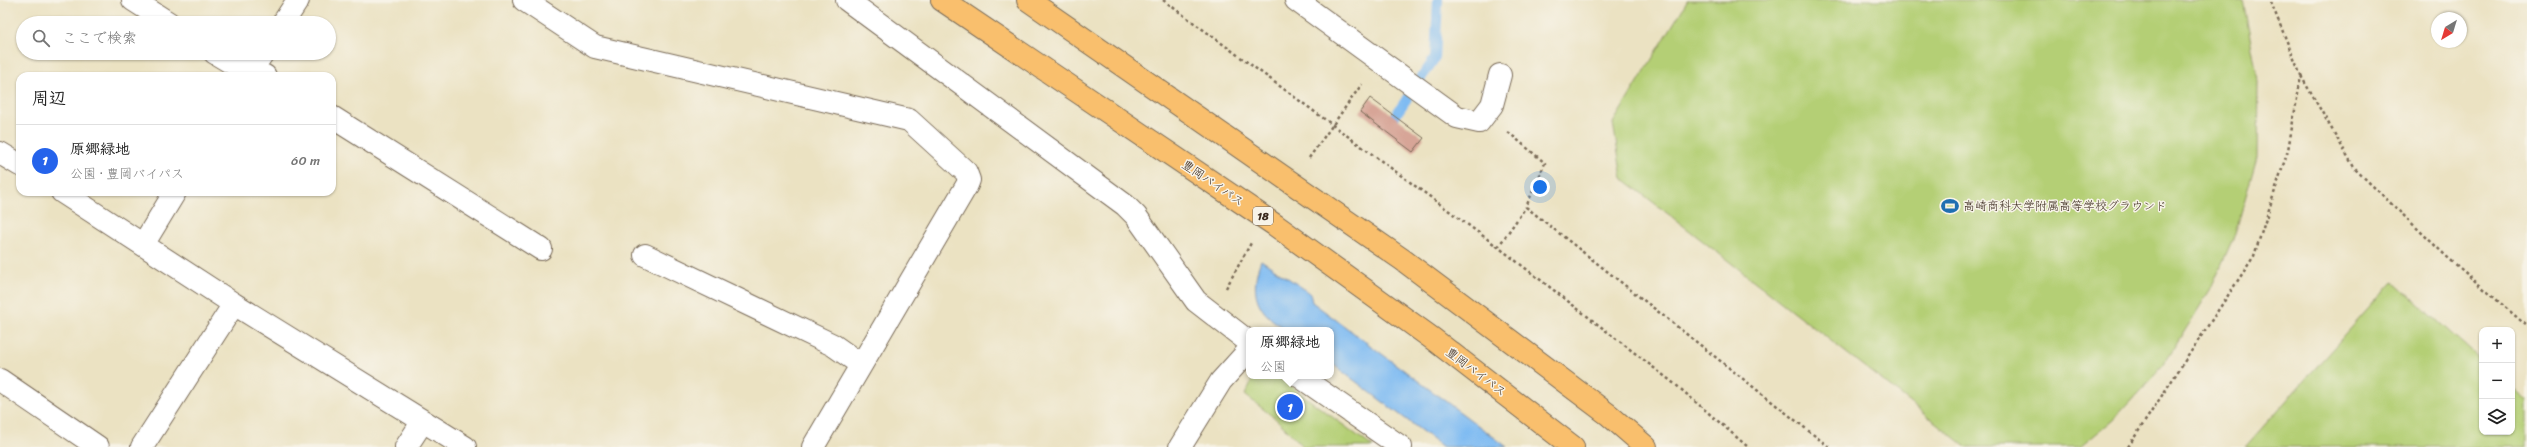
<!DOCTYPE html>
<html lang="ja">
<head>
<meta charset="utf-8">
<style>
  :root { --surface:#fff; --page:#f2f2f2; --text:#222; --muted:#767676; --line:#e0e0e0; --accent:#2563eb }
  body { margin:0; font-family:Sriracha,"Klee One",sans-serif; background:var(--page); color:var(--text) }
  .controls { position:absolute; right:12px; bottom:12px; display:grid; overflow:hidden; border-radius:8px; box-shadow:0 1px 3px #0004 }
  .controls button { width:36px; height:36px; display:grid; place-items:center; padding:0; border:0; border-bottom:1px solid var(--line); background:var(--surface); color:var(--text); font:20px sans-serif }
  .compass { position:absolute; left:2431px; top:12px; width:36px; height:36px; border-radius:50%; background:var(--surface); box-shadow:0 1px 3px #0004; rotate:218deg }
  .you { position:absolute; left:1540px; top:187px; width:14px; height:14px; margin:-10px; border:3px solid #fff; border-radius:50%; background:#1a73e8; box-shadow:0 0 0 6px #1a73e833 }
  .badge { display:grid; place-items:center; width:26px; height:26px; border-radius:50%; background:var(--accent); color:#fff; font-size:13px; font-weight:700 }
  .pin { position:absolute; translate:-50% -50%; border:2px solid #fff; box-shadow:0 1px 4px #0006 }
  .popup { position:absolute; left:1246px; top:327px; width:88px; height:52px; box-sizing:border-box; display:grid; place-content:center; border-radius:8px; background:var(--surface); filter:drop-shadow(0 1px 3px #0005); font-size:13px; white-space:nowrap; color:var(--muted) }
  .popup b { font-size:15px; color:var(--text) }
  .popup::after { content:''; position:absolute; left:50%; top:100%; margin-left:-8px; border:8px solid transparent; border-top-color:var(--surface) }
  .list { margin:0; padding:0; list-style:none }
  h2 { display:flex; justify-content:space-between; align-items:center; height:52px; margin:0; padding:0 16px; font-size:17px }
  h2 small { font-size:13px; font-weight:400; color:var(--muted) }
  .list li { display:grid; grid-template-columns:26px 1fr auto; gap:12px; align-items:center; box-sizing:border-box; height:72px; padding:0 16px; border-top:1px solid var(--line) }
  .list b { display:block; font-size:15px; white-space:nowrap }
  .list p { margin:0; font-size:13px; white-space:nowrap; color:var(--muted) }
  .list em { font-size:13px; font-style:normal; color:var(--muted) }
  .icon { flex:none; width:22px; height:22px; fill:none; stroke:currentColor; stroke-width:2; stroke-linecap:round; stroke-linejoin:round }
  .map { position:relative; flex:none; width:2527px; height:447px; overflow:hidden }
  .search { position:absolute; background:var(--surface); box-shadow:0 1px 3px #0004; left:16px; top:16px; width:320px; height:44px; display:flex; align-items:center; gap:10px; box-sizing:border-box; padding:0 14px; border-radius:22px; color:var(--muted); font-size:15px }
  .panel { position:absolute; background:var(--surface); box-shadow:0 1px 3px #0004; left:16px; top:72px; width:320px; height:124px; border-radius:12px }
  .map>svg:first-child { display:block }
</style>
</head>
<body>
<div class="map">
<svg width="2527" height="447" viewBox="0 0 2527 447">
  <rect width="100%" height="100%" fill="#f7f3e8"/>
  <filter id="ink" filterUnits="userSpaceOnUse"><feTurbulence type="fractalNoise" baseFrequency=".025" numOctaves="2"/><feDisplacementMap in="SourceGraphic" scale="8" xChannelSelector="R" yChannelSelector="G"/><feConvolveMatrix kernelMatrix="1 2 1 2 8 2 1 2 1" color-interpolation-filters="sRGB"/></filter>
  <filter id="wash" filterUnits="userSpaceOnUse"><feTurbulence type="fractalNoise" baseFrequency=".012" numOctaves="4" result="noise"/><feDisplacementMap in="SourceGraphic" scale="16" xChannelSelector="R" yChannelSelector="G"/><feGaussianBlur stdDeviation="0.9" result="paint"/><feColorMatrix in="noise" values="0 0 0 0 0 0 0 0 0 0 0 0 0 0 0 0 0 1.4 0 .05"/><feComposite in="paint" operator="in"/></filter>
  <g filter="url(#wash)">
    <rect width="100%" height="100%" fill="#ebe2c2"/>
    <!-- green -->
    <path fill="#b4cf74" stroke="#787c49" d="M 1688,0 L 2243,0 L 2258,80 L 2257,157 L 2235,234 L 2210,290 L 2163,366 L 2113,420 L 2080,447 L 1967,447 L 1622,178 L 1613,123 Z
      M 2393,281 L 2482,361 L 2482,432 L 2512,432 L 2512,388 L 2527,401 L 2527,447 L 2245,447 Z
      M 1254,376 L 1277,376 L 1373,447 L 1304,447 L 1276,419 L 1245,395 Z"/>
    <!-- water -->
    <path fill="#7fbbf2" stroke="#5d7288" d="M 1261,260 L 1310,293 L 1312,302 L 1507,447 L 1443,447 L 1331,363 L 1331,330 C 1317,330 1302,332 1288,330 C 1283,329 1279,325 1275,322 C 1252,305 1252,284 1261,260 Z"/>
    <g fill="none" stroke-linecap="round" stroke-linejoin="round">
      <!-- stream -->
      <path stroke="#7fbbf2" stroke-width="10" d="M 1395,116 L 1435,58 L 1438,0"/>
    </g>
    <g id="blocks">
      <!-- building -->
      <path fill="#d7a597" d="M 1370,98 L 1424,138 L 1413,152 L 1360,112 Z"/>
    </g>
  </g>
  <g filter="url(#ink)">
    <use href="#blocks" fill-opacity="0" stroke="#796a57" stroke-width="1"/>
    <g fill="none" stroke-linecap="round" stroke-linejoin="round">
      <!-- minor casing -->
      <g stroke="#796a57" stroke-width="24">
        <path id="minor" d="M 133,0 L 169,23
          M 524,0 L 595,47 L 909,120 L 966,172 L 969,180 L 967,185 L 813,447
          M 847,0 L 1125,205 L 1136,216 L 1196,301 L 1249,342
          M 1296,0 L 1457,117 L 1479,122 L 1492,105 L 1500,75
          M 283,23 L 298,0
          M 215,53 L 230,62 L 265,76
          M 247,76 L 263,53
          M 332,117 L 541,249
          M 0,153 L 20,165
          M 62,192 L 234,304 L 465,447
          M 144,243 L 175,192
          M 645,255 L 833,345 L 860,364
          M 1299,376 L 1401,447
          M 0,380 L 98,447
          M 142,447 L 234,304
          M 406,447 L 423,421
          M 1180,447 L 1221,381 L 1249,350"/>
      </g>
      <!-- highway casing -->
      <g stroke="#796a57" stroke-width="24">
        <path id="highway" d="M 942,0 L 1275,225 L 1433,339 L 1573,447
          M 1028,0 L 1403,260 L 1609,415 L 1646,447"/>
      </g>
      <!-- path -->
      <path stroke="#796a57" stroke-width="2.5" stroke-dasharray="3 3" stroke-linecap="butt" d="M 1163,0 L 1498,247 L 1676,385 L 1748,447
        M 2301,76 L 2355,169 L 2446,256 L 2527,326
        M 1508,132 L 1545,163 L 1526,207 L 1829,447
        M 1309,158 L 1362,84
        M 1498,247 L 1526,207
        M 1226,288 L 1251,243
        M 2128,447 L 2254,256 L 2288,150 L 2301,76 L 2270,0"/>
      <!-- minor -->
      <use href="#minor" stroke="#fff" stroke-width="22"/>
      <!-- highway -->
      <use href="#highway" stroke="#f9bf6d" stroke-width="22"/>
    </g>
  </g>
  <!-- icons -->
  <defs>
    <g id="stadium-bare" transform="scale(1.38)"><path d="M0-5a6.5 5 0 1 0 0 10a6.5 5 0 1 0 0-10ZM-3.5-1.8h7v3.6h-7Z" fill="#1f6fb2" stroke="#f7f3e8" stroke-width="2.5" paint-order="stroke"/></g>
  </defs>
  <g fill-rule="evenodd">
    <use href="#stadium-bare" x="1950" y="206"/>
  </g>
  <g text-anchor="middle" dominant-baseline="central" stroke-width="3" stroke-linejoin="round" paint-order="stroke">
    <!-- shield labels -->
    <rect fill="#f7f3e8" stroke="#73665b" stroke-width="1" x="1253" y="207" width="20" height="18" rx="3"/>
    <g font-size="11" font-weight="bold" fill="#3b2a1e">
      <text x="1263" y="216">18</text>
    </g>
    <!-- street labels -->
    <g font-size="12" fill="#3b2a1e" stroke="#f7f3e8">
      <text transform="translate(1213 183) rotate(34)">豊岡バイパス</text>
      <text transform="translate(1476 372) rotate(37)">豊岡バイパス</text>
    </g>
    <!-- poi labels -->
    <g font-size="12" fill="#3b2a1e" stroke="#f7f3e8" text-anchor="start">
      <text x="1963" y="206">高崎商科大学附属高等学校グラウンド</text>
    </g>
  </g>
</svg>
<div class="controls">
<button>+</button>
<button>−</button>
<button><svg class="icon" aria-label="layers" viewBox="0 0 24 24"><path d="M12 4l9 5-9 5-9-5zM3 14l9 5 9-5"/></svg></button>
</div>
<svg class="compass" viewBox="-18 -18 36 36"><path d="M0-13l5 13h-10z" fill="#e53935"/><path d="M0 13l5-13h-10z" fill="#767676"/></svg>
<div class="you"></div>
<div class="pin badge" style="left:1290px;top:407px">1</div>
<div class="popup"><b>原郷緑地</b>公園</div>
<div class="search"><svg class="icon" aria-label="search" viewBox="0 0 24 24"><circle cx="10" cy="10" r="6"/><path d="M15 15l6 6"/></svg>ここで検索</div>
<section class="panel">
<h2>周辺<small></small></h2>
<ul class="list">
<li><span class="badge">1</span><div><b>原郷緑地</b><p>公園 · 豊岡バイパス</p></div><em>60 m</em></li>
</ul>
</section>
</div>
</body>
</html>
